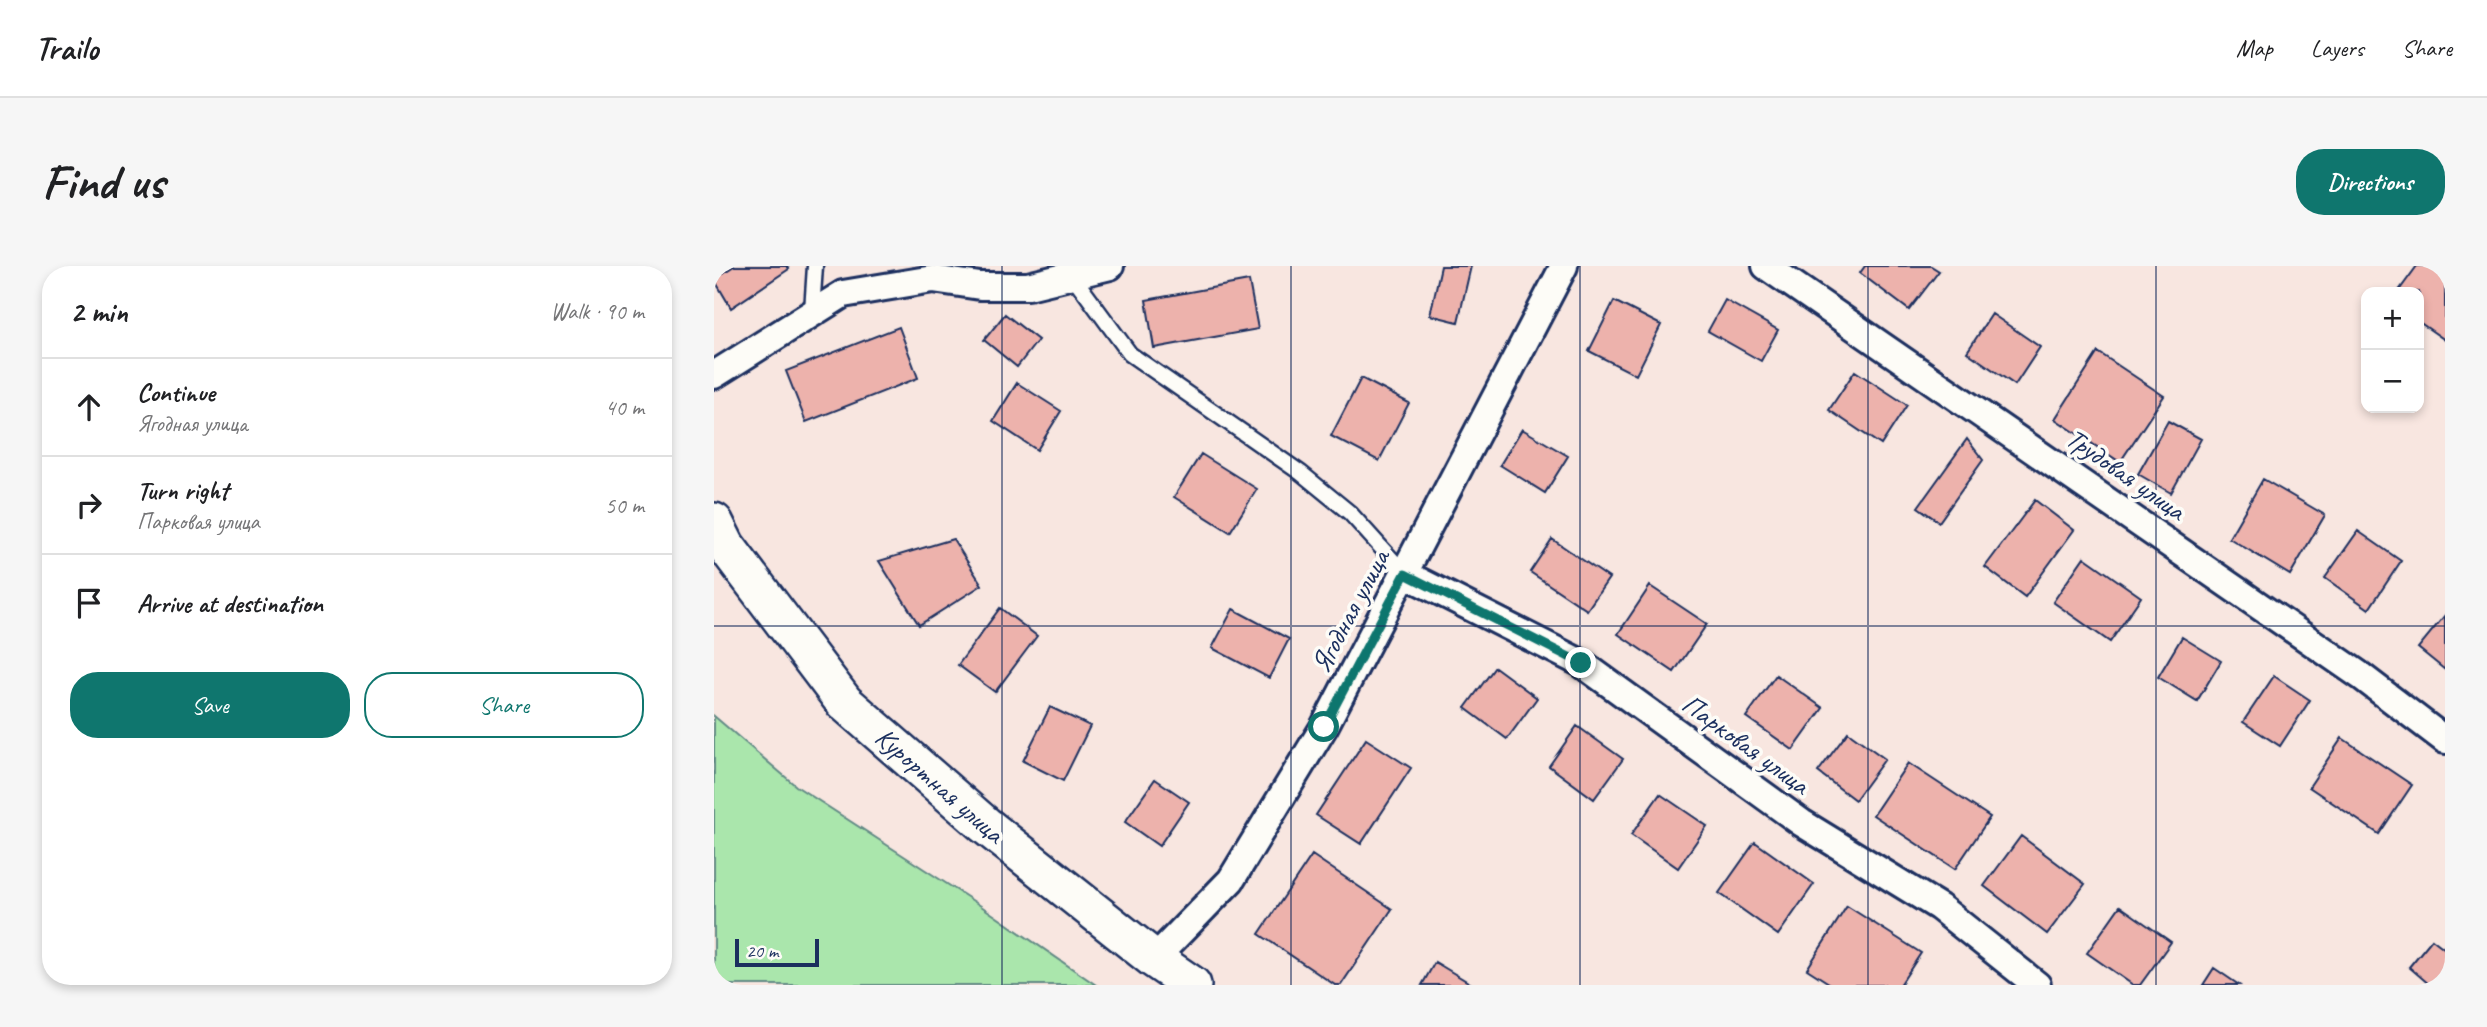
<!DOCTYPE html>
<html lang="en">
<head>
<meta charset="utf-8">
<style>
  :root { --surface:#fff; --page:#f6f6f6; --text:#202124; --muted:#757577; --line:#e0e0e0; --accent:#0f766e }
  body { margin:0; font-family:Caveat,sans-serif; background:var(--page); color:var(--text) }
  .controls { position:absolute; right:21px; top:21px; display:grid; overflow:hidden; border-radius:14px; box-shadow:0 4px 10px #0003 }
  .controls button { width:63px; height:63px; display:grid; place-items:center; padding:0; border:0; border-bottom:2px solid var(--line); background:var(--surface); color:var(--text); font:35px sans-serif }
  .scale { position:absolute; left:21px; bottom:18px; width:84px; box-sizing:border-box; padding-left:7px; border:4px solid #1b2f5e; border-top:0; font-size:19px; line-height:24px; white-space:nowrap; color:#1b2f5e; -webkit-text-stroke:5px #fdfcf7; paint-order:stroke }
  .stop { position:absolute; width:21px; height:21px; margin:-16px; border:5px solid #0f766e; border-radius:50%; background:#fff }
  .stop.end { background:#0f766e; border-color:#fff; box-shadow:0 2px 7px #0008 }
  .list { margin:0; padding:0; list-style:none }
  h2 { display:flex; justify-content:space-between; align-items:center; height:91px; margin:0; padding:0 28px; font-size:30px }
  h2 small { font-size:23px; font-weight:400; color:var(--muted) }
  .list li { display:grid; grid-template-columns:46px 1fr auto; gap:21px; align-items:center; box-sizing:border-box; height:98px; padding:0 28px; border-top:2px solid var(--line) }
  .list b { display:block; font-size:26px; white-space:nowrap }
  .list p { margin:0; font-size:23px; white-space:nowrap; color:var(--muted) }
  .list em { font-size:23px; font-style:normal; color:var(--muted) }
  .actions { display:flex; gap:14px; padding:21px 28px }
  .actions a { flex:1; padding:16px 0; border:2px solid var(--accent); border-radius:28px; text-align:center; font-size:24px; color:var(--accent) }
  .actions .main { background:var(--accent); color:#fff }
  .icon { flex:none; width:38px; height:38px; fill:none; stroke:currentColor; stroke-width:2; stroke-linecap:round; stroke-linejoin:round }
  .map { position:relative; flex:none; width:1731px; height:719px; overflow:hidden; border-radius:28px }
  header { display:flex; align-items:center; gap:42px; box-sizing:border-box; height:98px; padding:0 35px; background:var(--surface); border-bottom:2px solid var(--line) }
  header strong { font-size:33px }
  nav { display:flex; gap:38px; margin-inline-start:auto; font-size:24px }
  .intro { display:flex; align-items:center; justify-content:space-between; box-sizing:border-box; height:168px; padding:0 42px }
  h1 { margin:0; font-size:49px }
  .button { padding:18px 32px; border-radius:28px; background:var(--accent); color:#fff; font-size:24px; font-weight:700 }
  main { display:flex; gap:42px; padding:0 42px }
  aside { flex:1; background:var(--surface); border-radius:28px; box-shadow:0 4px 10px #0003 }
  .map>svg:first-child { display:block }
</style>
</head>
<body>
<header>
<strong>Trailo</strong>
<nav><a>Map</a><a>Layers</a><a>Share</a></nav>
</header>
<div class="intro"><h1>Find us</h1><a class="button">Directions</a></div>
<main>
<aside>
<h2>2 min<small>Walk · 90 m</small></h2>
<ul class="list">
<li><svg class="icon" aria-label="ahead" viewBox="0 0 24 24"><path d="M12 20V5M6 11l6-6 6 6"/></svg><div><b>Continue</b><p>Ягодная улица</p></div><em>40 m</em></li>
<li><svg class="icon" aria-label="right" viewBox="0 0 24 24"><path d="M7 20v-9h11M14 6l5 5-5 5"/></svg><div><b>Turn right</b><p>Парковая улица</p></div><em>50 m</em></li>
<li><svg class="icon" aria-label="arrive" viewBox="0 0 24 24"><path d="M6 21V4h12l-3 4 3 4H6"/></svg><div><b>Arrive at destination</b></div></li>
</ul>
<div class="actions"><a class="main">Save</a><a>Share</a></div>
</aside>
<div class="map">
<svg width="1731" height="719" viewBox="0 0 1731 719">
  <rect width="100%" height="100%" fill="#f8e6e0"/>
  <filter id="ink" filterUnits="userSpaceOnUse"><feTurbulence type="fractalNoise" baseFrequency=".0143" numOctaves="2"/><feDisplacementMap in="SourceGraphic" scale="14" xChannelSelector="R" yChannelSelector="G"/><feConvolveMatrix kernelMatrix="1 2 1 2 8 2 1 2 1" color-interpolation-filters="sRGB"/></filter>
  <g filter="url(#ink)">
    <!-- green -->
    <path fill="#aae6ac" stroke="#628a85" stroke-width="2" d="M 0,450 L 82,520 L 267,640 L 382,719 L 0,719 Z"/>
    <!-- building -->
    <path fill="#edb2ac" stroke="#1b2f5e" stroke-width="2" d="M 20,0 L 73,0 L 75,3 L 17,42 L 0,13 Z
      M 727,0 L 757,0 L 744,56 L 716,49 Z
      M 1151,0 L 1217,0 L 1225,5 L 1195,44 L 1146,7 Z
      M 1703,0 L 1717,0 L 1731,10 L 1731,74 L 1705,56 L 1705,26 L 1684,26 Z
      M 535,15 L 544,63 L 440,82 L 432,34 Z
      M 1011,34 L 1064,64 L 1047,95 L 994,65 Z
      M 900,35 L 947,59 L 922,109 L 875,85 Z
      M 291,48 L 324,74 L 303,101 L 270,74 Z
      M 1278,48 L 1326,81 L 1301,119 L 1253,86 Z
      M 185,61 L 204,112 L 92,156 L 72,105 Z
      M 1384,86 L 1450,130 L 1406,196 L 1341,153 Z
      M 1141,105 L 1193,139 L 1167,179 L 1115,144 Z
      M 647,112 L 695,137 L 665,195 L 617,170 Z
      M 303,117 L 347,145 L 323,184 L 279,155 Z
      M 1454,155 L 1487,173 L 1457,227 L 1424,208 Z
      M 808,163 L 854,190 L 831,227 L 786,199 Z
      M 1253,173 L 1269,194 L 1225,256 L 1204,241 Z
      M 487,188 L 543,223 L 516,266 L 460,231 Z
      M 1549,213 L 1611,249 L 1576,309 L 1515,272 Z
      M 1321,234 L 1360,264 L 1311,331 L 1271,301 Z
      M 1644,265 L 1687,295 L 1655,343 L 1611,312 Z
      M 239,273 L 268,319 L 205,359 L 165,295 Z
      M 838,273 L 895,312 L 873,344 L 816,306 Z
      M 1370,291 L 1427,331 L 1396,376 L 1339,336 Z
      M 936,320 L 993,358 L 960,406 L 904,368 Z
      M 286,342 L 323,370 L 281,426 L 244,399 Z
      M 519,343 L 575,373 L 555,412 L 498,382 Z
      M 1731,349 L 1731,404 L 1704,382 Z
      M 1468,371 L 1507,395 L 1483,435 L 1444,411 Z
      M 781,401 L 823,432 L 793,473 L 751,442 Z
      M 1062,409 L 1109,442 L 1079,484 L 1032,451 Z
      M 1560,410 L 1596,434 L 1566,480 L 1529,456 Z
      M 336,441 L 376,460 L 349,515 L 309,495 Z
      M 863,460 L 909,493 L 880,533 L 835,500 Z
      M 1134,466 L 1171,493 L 1141,534 L 1104,506 Z
      M 1628,472 L 1698,519 L 1665,568 L 1595,521 Z
      M 652,473 L 697,502 L 647,578 L 602,549 Z
      M 1194,497 L 1276,551 L 1241,603 L 1159,549 Z
      M 441,513 L 475,536 L 445,580 L 411,556 Z
      M 946,528 L 993,560 L 964,602 L 917,569 Z
      M 1307,570 L 1371,618 L 1333,668 L 1270,620 Z
      M 1041,576 L 1100,618 L 1064,669 L 1005,627 Z
      M 598,589 L 678,643 L 627,719 L 621,719 L 545,668 Z
      M 1133,640 L 1207,687 L 1186,719 L 1118,719 L 1093,703 Z
      M 1406,640 L 1457,676 L 1426,719 L 1419,719 L 1373,687 Z
      M 1718,673 L 1731,683 L 1731,719 L 1716,719 L 1695,701 Z
      M 721,696 L 759,719 L 708,719 Z
      M 1500,702 L 1525,719 L 1489,719 Z"/>
    <g fill="none" stroke-linecap="round" stroke-linejoin="round">
      <!-- lane casing -->
      <g stroke="#1b2f5e" stroke-width="19">
        <path id="lane" d="M 358,9 L 416,88 L 587,207 L 636,247 L 691,308
          M 98,45 L 101,0"/>
      </g>
      <!-- street casing -->
      <g stroke="#1b2f5e" stroke-width="32">
        <path id="street" d="M 1052,0 L 1647,410 L 1731,474
          M 0,109 L 129,28 L 219,13 L 266,20 L 314,20 L 396,0
          M 691,308 L 867,397 L 1088,557 L 1225,641 L 1323,719
          M 440,693 L 517,614 L 610,461 L 850,0"/>
      </g>
      <!-- secondary casing -->
      <g stroke="#1b2f5e" stroke-width="42">
        <path id="secondary" d="M 0,256 L 12,280 L 130,436 L 271,559 L 440,693 L 478,719"/>
      </g>
      <!-- lane -->
      <use href="#lane" stroke="#fdfcf7" stroke-width="14"/>
      <!-- street -->
      <use href="#street" stroke="#fdfcf7" stroke-width="26"/>
      <!-- secondary -->
      <use href="#secondary" stroke="#fdfcf7" stroke-width="37"/>
    </g>
  </g>
  <g fill="none" stroke-linecap="round" stroke-linejoin="round" filter="url(#ink)">
    <!-- route -->
    <path stroke="#0f766e" stroke-width="9" d="M 610,461 L 691,308 L 867,397"/>
  </g>
  <!-- grid -->
  <path fill="none" stroke="#1b2f5e" stroke-width="2" stroke-opacity="0.55" d="M 288,0 L 288,719M 577,0 L 577,719M 866,0 L 866,719M 1154,0 L 1154,719M 1442,0 L 1442,719M 0,360 L 1731,360"/>
  <g text-anchor="middle" dominant-baseline="central" stroke-width="7" stroke-linejoin="round" paint-order="stroke">
    <!-- street labels -->
    <g font-size="28" fill="#1b2f5e" stroke="#fdfcf7">
      <text transform="translate(1412 208) rotate(35)">Трудовая улица</text>
      <text transform="translate(636 345) rotate(-62)">Ягодная улица</text>
      <text transform="translate(1032 478) rotate(36)">Парковая улица</text>
      <text transform="translate(226 519) rotate(41)">Курортная улица</text>
    </g>
  </g>
</svg>
<div class="controls">
<button>+</button>
<button>−</button>
</div>
<div class="scale">20 m</div>
<div class="stop" style="left:610px;top:461px"></div>
<div class="stop end" style="left:867px;top:397px"></div>
</div>
</main>
</body>
</html>
